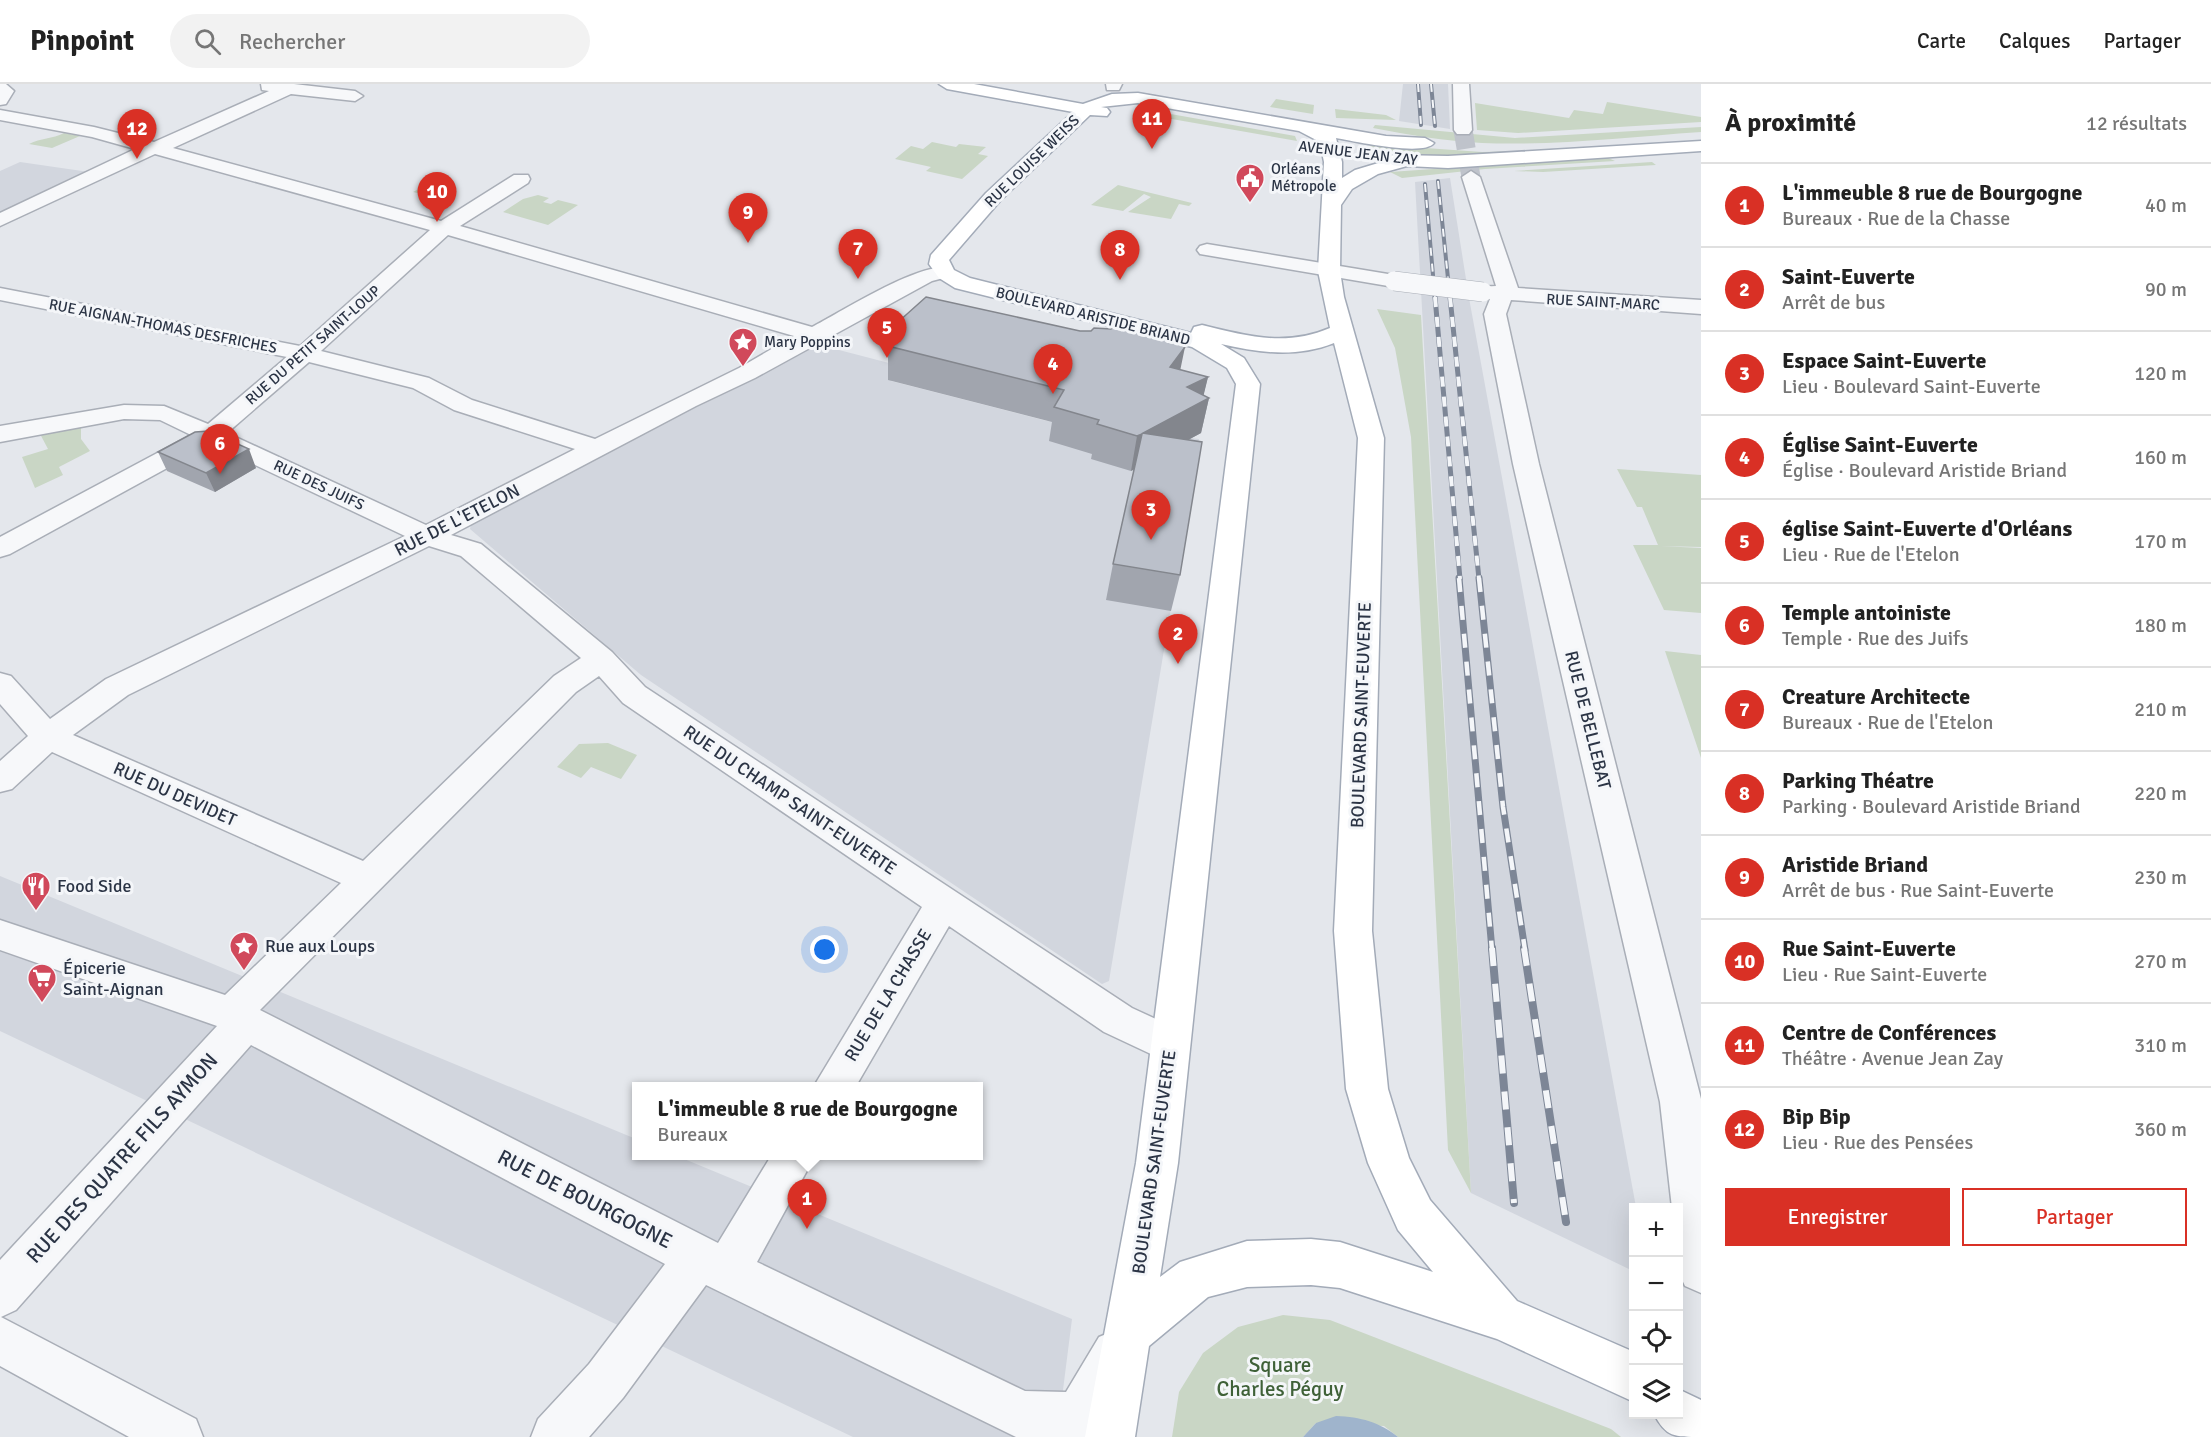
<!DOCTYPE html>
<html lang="fr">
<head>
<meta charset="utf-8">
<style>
  :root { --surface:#fff; --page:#f2f2f2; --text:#222; --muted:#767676; --line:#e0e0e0; --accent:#d93025 }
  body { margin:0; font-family:Signika,sans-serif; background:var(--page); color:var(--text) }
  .controls { position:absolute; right:18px; bottom:18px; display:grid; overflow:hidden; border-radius:0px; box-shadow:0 6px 24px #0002 }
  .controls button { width:54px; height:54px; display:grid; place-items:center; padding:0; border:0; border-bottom:2px solid var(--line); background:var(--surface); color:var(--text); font:30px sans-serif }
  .you { position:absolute; left:825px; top:866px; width:21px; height:21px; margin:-15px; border:4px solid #fff; border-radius:50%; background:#1a73e8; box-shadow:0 0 0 9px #1a73e833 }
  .badge { display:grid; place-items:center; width:39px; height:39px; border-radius:50%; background:var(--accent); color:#fff; font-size:20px; font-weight:700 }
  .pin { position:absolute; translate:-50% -50px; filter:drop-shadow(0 2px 3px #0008) }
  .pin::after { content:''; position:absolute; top:32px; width:21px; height:18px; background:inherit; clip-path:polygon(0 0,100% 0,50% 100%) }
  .popup { position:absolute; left:632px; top:998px; width:351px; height:78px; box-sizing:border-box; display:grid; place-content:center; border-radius:0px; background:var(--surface); filter:drop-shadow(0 2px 4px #0005); font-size:20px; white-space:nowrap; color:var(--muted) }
  .popup b { font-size:22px; color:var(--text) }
  .popup::after { content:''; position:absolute; left:50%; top:100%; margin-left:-12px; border:12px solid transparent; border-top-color:var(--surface) }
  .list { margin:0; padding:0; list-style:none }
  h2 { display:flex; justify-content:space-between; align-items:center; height:78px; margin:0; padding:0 24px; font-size:26px }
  h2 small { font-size:20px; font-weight:400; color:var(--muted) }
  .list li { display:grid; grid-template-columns:39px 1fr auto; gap:18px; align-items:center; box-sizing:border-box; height:84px; padding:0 24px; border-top:2px solid var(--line) }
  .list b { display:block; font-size:22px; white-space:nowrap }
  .list p { margin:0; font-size:20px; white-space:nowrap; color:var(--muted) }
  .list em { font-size:20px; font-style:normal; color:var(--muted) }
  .actions { display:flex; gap:12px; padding:18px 24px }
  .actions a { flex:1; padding:14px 0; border:2px solid var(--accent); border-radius:0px; text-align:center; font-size:21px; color:var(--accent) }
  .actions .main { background:var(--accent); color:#fff }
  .icon { flex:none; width:33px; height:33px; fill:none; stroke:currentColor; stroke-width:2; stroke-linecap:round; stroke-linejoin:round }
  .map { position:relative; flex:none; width:1701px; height:1353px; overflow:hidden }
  header { display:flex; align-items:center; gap:36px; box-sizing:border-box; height:84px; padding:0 30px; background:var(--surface); border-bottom:2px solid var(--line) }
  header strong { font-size:28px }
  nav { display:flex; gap:33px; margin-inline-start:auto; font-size:21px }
  .search { width:420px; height:54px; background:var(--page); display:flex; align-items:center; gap:15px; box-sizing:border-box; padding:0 21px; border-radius:33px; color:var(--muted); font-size:22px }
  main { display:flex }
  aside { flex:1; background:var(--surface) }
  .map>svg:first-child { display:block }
</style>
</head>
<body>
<header>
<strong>Pinpoint</strong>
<div class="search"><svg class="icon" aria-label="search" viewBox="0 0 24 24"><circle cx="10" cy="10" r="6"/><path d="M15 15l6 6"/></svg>Rechercher</div>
<nav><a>Carte</a><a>Calques</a><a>Partager</a></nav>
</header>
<main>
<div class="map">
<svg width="1701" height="1353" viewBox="0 0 1701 1353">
  <rect width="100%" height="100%" fill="#e4e7ec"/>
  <!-- built -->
  <path fill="#d2d6de" d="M 1403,0 L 1448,0 L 1450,45 L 1399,37 Z
    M 20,78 L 89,88 L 0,131 L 0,87 Z
    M 1450,94 L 1469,214 L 1636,1123 L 1633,1187 L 1471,1109 L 1415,98 Z
    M 816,260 L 889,279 L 891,297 L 1047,337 L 1199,355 L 1109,897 L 1102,900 L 641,591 L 470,445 L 471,441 Z
    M 0,792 L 636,1055 L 636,1072 L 677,1072 L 1072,1235 L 1057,1353 L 853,1353 L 0,947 Z"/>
  <!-- green -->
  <path fill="#c9d6c5" d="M 1276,15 L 1314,21 L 1313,30 L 1270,23 Z
    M 1607,18 L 1701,33 L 1701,38 L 1518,49 L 1477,46 L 1475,19 L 1569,34 L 1574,26 L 1603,30 Z
    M 1335,25 L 1386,31 L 1396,36 L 1336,34 Z
    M 1145,28 L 1165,29 L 1295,52 L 1297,57 L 1143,30 Z
    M 1375,41 L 1515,54 L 1701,43 L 1701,48 C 1628,53 1554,62 1482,59 C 1445,57 1409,51 1373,44 Z
    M 64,49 L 80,52 L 52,64 L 29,60 C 41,54 52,55 64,49 Z
    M 932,58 L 956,63 L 959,60 L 986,63 L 978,70 L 988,72 L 962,95 L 926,87 L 931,83 L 895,75 L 911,62 L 923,65 Z
    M 1369,60 L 1482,68 L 1529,67 L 1532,69 L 1415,72 L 1373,68 Z
    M 1606,73 L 1615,77 L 1485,85 L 1402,94 L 1390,88 Z
    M 1652,78 L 1656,81 L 1543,88 L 1514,87 Z
    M 433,97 L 456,103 L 438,114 L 413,108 Z
    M 1118,101 L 1192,119 L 1189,122 L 1179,120 L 1171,135 L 1128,128 L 1151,113 L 1144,110 L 1123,127 L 1091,121 Z
    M 538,111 L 549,114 L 543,118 L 551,120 L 558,116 L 578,121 L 548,141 L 503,128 L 523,115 Z
    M 1377,225 L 1421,231 L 1471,1109 L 1448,1066 L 1411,353 L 1395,264 Z
    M 81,340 L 81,355 L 90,367 L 59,383 L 63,391 L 35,404 L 22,373 L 48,365 L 39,348 Z
    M 1617,385 L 1701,391 L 1701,463 L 1661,462 L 1701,464 L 1701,529 L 1664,526 L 1633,461 L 1658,461 L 1642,423 L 1637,423 Z
    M 1665,567 L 1701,571 L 1701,674 Z
    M 608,659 L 637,671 L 621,695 L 591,683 L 581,694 L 557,683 L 579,660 Z
    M 1283,1231 L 1330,1236 L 1611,1345 L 1621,1353 L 1398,1353 L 1384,1342 L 1316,1339 L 1303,1353 L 1172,1353 L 1179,1308 L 1203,1269 L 1238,1243 Z"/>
  <!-- water -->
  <path fill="#9fb4cc" d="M 1336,1332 C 1361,1333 1379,1338 1398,1353 L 1303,1353 L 1316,1339 Z"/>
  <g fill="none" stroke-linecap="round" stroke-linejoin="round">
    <!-- minor-tunnel -->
    <path stroke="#bfc3cb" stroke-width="19" stroke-dasharray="19 10" stroke-linecap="butt" d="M 1463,46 L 1471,93"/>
    <!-- minor casing -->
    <g stroke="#a9aeb7" stroke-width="3">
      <path id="minor" d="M 0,0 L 6,0 L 14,7 L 6,20 L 0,21 Z
        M 261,0 L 294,0 L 355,7 L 363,12 L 355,17 L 291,10 L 173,64 L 441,137 L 514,91 L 528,91 L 530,95 L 528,99 L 460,142 L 812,243 C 841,228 922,176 951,184 L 955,188 L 951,192 L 932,197 L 755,294 L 696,322 L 451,451 L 481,460 L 612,568 L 645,603 L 1132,924 L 1184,948 L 1190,961 L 1184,974 L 1170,979 L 1104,948 L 949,842 L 856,1002 L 814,1002 L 922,823 L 623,619 L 599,592 L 576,608 L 260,926 L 718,1159 L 771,1072 L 815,1072 L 757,1178 L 1025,1307 L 1066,1308 L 1099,1253 L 1116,1246 L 1133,1253 L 1140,1270 L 1096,1350 L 1090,1353 L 1016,1353 L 706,1201 L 623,1314 L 589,1353 L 531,1353 L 538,1335 L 589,1280 L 665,1180 L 251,961 L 16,1226 L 1,1233 L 196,1335 L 203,1353 L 129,1353 L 0,1282 L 0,1176 L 217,942 L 0,866 L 0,836 L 225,911 L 341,799 L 52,668 L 12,705 L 0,708 L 0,677 L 28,652 L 0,620 L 0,589 L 11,592 L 50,635 L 106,595 L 405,452 L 211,360 L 10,470 L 0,473 L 0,453 L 191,351 L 160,336 L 124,335 L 0,358 L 0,342 L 124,321 L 164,322 L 208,340 L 287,273 L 0,216 L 0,204 L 300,262 L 430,146 L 155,70 L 0,142 L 0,129 L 135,65 L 92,53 L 0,36 L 0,26 L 94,43 L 154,58 L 269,7 L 262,6 ZM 448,151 L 794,252 L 739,284 L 595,355 L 472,316 L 429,294 L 321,267 ZM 309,278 L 413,304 L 454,326 L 575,365 L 426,441 L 227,349 ZM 429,462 L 461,472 L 581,574 L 554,592 L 363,777 L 73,651 L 128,611 Z
        M 1106,0 L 1122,0 L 1119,6 L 1107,6 Z
        M 1453,0 L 1469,0 L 1472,46 L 1469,50 L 1457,50 L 1454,46 Z
        M 1471,87 L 1480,93 L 1518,204 L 1701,216 L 1701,230 L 1511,216 L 1506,230 L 1539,380 L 1701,1015 L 1701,1209 L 1685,1202 L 1678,1187 L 1678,1124 L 1672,1124 L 1660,1018 L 1513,380 L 1484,230 L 1490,215 L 1477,213 L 1474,208 L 1477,203 L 1496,202 L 1462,93 Z
        M 1207,160 L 1394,191 L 1402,192 L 1405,197 L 1402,202 L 1394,203 L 1200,170 L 1197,166 L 1200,162 Z"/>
    </g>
    <!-- major casing -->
    <g stroke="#a3abb8" stroke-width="3">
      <path id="major" d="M 939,0 L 974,0 L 1083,20 L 1112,10 L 1138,9 L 1386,52 L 1425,54 L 1434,59 C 1424,73 1353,57 1336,54 L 1342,78 L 1342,94 L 1355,86 L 1385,77 L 1388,72 L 1394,71 L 1448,72 L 1701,57 L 1701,67 L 1448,84 L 1407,82 L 1378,90 L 1352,105 L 1341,121 L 1340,187 L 1344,213 L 1384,354 L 1372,847 L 1388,1005 L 1409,1074 L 1430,1116 L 1517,1217 L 1634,1268 L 1634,1318 L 1497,1255 L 1340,1204 L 1311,1201 L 1247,1203 L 1208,1213 L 1149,1262 L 1135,1353 L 1085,1353 L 1136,1079 L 1236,300 L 1227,284 L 1192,263 L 955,204 L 939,194 L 929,180 L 931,171 L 986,109 L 1073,28 L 947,5 ZM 1138,19 L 1299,47 L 1320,58 L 1324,78 L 1318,187 L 1330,244 C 1286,263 1247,252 1202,241 L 1194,243 L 1191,249 L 970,194 L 954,186 L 949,176 L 1000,117 L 1090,31 L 1107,32 L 1110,28 L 1107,24 L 1101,23 ZM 1334,259 L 1358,354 L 1334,847 L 1346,1005 L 1368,1079 L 1398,1146 L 1433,1188 L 1340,1158 L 1311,1155 L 1247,1157 L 1180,1178 L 1160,1193 L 1178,1079 L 1260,300 L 1244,274 L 1221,260 C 1260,269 1296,274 1334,259 Z
        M 1678,1305 L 1701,1316 L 1701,1353 C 1674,1353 1666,1353 1654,1330 L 1678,1330 Z"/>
    </g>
    <!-- minor -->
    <use href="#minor" fill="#f7f8fa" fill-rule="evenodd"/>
    <!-- major -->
    <use href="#major" fill="#fff" fill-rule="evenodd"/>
    <!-- rail-far3 casing -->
    <g stroke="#7d8696" stroke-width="4">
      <path id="rail-far3" d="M 1418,0 L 1421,41
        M 1431,0 L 1435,42
        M 1438,97 L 1450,214
        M 1425,100 L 1435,214"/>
    </g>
    <!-- rail-far2 casing -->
    <g stroke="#7d8696" stroke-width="5">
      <path id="rail-far2" d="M 1435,213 L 1460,495
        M 1450,213 L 1479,495"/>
    </g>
    <!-- rail-far1 casing -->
    <g stroke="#7d8696" stroke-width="7">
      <path id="rail-far1" d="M 1459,494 L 1492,866
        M 1479,494 L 1503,723 L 1525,866"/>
    </g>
    <!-- rail casing -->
    <g stroke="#7d8696" stroke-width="8">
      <path id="rail" d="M 1492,864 L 1514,1119
        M 1524,864 L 1566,1138"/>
    </g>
    <!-- rail-far3 -->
    <use href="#rail-far3" stroke="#f4f6f9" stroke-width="2" stroke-dasharray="8" stroke-linecap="butt"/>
    <!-- rail-far2 -->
    <use href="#rail-far2" stroke="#f4f6f9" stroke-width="4" stroke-dasharray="10" stroke-linecap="butt"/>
    <!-- rail-far1 -->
    <use href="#rail-far1" stroke="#f4f6f9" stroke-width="4.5" stroke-dasharray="14" stroke-linecap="butt"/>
    <!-- rail -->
    <use href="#rail" stroke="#f4f6f9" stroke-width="6" stroke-dasharray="18" stroke-linecap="butt"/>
    <!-- minor-bridge casing -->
    <g stroke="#a9aeb7" stroke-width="20" stroke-linecap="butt">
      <path id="minor-bridge" d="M 1394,197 L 1483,208"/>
    </g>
    <!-- minor-bridge -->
    <use href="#minor-bridge" stroke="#f7f8fa" stroke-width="19"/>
  </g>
  <!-- wall -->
  <path fill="#a1a5ae" d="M 888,247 L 1181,286 L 1208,293 L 1203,312 L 1209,314 L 1201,349 L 1188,356 L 1180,491 L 1171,527 L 1106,516 L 1113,480 L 1134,385 L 1131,387 L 1091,375 L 1092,370 L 1049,357 L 1052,338 L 888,296 Z
    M 158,368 L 256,384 L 215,408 L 167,387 Z"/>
  <!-- shaded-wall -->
  <path fill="#83868d" d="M 1185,263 L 1178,297 L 1170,283 Z
    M 1208,293 L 1202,318 L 1209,314 L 1201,349 L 1136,384 L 1143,349 L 1187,303 Z
    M 1142,350 L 1135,385 L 1131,387 L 1137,352 Z
    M 249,365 L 256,384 L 215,408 L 206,389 Z"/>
  <!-- building -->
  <path fill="#bbc0ca" stroke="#83868d" stroke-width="1.5" d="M 926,213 L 1080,247 L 1091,247 L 1094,244 L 1111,245 L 1113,242 L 1159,252 L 1185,263 L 1170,283 L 1208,293 L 1187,303 L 1209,314 L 1143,349 L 1202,358 L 1180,491 L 1113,480 L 1142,350 L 1137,352 L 1097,340 L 1099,336 L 1054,323 L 1064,306 L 888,262 L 901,250 L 888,247 Z
    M 209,347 L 249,365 L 206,389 L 158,368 L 195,348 Z"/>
  <!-- icons -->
  <defs>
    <g id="civic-pin" transform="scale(1.5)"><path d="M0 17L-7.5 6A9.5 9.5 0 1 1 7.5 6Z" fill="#d1495b" stroke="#f4f6f9"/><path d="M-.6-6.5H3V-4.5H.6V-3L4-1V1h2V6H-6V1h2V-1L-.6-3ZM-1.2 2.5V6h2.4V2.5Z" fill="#fff"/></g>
    <g id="sight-pin" transform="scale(1.5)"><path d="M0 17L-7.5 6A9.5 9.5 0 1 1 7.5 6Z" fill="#d1495b" stroke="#f4f6f9"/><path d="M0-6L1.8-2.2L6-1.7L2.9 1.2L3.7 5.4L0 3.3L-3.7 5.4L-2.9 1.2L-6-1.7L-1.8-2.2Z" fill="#fff"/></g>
    <g id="restaurant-pin" transform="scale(1.5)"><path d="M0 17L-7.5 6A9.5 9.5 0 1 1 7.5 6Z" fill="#d1495b" stroke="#f4f6f9"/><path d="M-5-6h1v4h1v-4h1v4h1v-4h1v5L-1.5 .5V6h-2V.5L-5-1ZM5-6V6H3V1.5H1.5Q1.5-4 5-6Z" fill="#fff"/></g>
    <g id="supermarket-pin" transform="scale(1.5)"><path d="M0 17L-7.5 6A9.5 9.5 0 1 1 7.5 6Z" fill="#d1495b" stroke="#f4f6f9"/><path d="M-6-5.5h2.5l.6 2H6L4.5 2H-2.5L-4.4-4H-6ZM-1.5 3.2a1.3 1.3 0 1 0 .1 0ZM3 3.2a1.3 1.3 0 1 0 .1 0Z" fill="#fff"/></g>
  </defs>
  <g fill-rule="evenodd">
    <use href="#civic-pin" x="1250" y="94"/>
    <use href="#sight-pin" x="743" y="258"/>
    <use href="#restaurant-pin" x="36" y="802"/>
    <use href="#sight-pin" x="244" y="862"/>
    <use href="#supermarket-pin" x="42" y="894"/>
  </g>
  <g text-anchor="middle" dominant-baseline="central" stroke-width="6" stroke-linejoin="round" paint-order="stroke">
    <!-- far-street labels -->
    <g font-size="15" fill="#2b3445" stroke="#f4f6f9">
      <text transform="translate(1358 69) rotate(7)">AVENUE JEAN ZAY</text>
      <text transform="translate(1032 77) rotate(-44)">RUE LOUISE WEISS</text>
      <text transform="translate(1603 218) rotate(3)">RUE SAINT-MARC</text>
      <text transform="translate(1093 232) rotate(14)">BOULEVARD ARISTIDE BRIAND</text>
      <text transform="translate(163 242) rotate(11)">RUE AIGNAN-THOMAS DESFRICHES</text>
      <text transform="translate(313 261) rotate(-41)">RUE DU PETIT SAINT-LOUP</text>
      <text transform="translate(319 401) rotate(25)">RUE DES JUIFS</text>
    </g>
    <!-- far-poi labels -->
    <g font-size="15" fill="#2b3445" stroke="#f4f6f9" text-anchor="start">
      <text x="1271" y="85">Orléans<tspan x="1271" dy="17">Métropole</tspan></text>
      <text x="764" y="258">Mary Poppins</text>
    </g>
    <!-- street labels -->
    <g font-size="18" fill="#2b3445" stroke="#f4f6f9">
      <text transform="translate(457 436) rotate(-27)">RUE DE L'ETELON</text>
      <text transform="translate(1361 631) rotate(-88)">BOULEVARD SAINT-EUVERTE</text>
      <text transform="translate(1588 636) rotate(76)">RUE DE BELLEBAT</text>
      <text transform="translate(175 710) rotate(24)">RUE DU DEVIDET</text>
      <text transform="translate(790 716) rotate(34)">RUE DU CHAMP SAINT-EUVERTE</text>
      <text transform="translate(888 911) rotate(-59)">RUE DE LA CHASSE</text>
      <text transform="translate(1154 1078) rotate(-82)">BOULEVARD SAINT-EUVERTE</text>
    </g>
    <!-- poi labels -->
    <g font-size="18" fill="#2b3445" stroke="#f4f6f9" text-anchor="start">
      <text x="57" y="802">Food Side</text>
      <text x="265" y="862">Rue aux Loups</text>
      <text x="63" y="884">Épicerie<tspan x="63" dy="21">Saint-Aignan</tspan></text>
    </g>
    <!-- near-street labels -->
    <g font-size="21" fill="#2b3445" stroke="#f4f6f9">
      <text transform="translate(122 1074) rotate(-48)">RUE DES QUATRE FILS AYMON</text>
      <text transform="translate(585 1115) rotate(27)">RUE DE BOURGOGNE</text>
    </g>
    <!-- near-park labels -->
    <g font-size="21" fill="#3f6138" stroke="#f4f6f9">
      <text x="1280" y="1281">Square<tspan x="1280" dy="24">Charles Péguy</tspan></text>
    </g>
  </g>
</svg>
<div class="controls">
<button>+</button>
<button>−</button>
<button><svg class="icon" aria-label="locate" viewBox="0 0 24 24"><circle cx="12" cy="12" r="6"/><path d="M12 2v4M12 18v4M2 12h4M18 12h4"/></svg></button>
<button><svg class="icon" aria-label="layers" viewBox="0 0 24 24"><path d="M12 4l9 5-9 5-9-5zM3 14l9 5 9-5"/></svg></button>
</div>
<div class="you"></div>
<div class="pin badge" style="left:807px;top:1145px">1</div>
<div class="popup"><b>L'immeuble 8 rue de Bourgogne</b>Bureaux</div>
<div class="pin badge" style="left:1178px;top:580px">2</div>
<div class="pin badge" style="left:1151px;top:456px">3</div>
<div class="pin badge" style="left:1053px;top:310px">4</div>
<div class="pin badge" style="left:887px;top:274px">5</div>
<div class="pin badge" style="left:220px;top:390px">6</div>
<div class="pin badge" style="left:858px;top:195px">7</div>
<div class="pin badge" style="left:1120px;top:196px">8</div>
<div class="pin badge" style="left:748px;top:159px">9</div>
<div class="pin badge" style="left:437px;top:138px">10</div>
<div class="pin badge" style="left:1152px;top:65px">11</div>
<div class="pin badge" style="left:137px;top:75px">12</div>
</div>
<aside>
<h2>À proximité<small>12 résultats</small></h2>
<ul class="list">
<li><span class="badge">1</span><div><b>L'immeuble 8 rue de Bourgogne</b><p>Bureaux · Rue de la Chasse</p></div><em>40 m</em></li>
<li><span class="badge">2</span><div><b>Saint-Euverte</b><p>Arrêt de bus</p></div><em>90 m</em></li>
<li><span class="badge">3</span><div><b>Espace Saint-Euverte</b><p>Lieu · Boulevard Saint-Euverte</p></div><em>120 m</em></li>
<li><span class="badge">4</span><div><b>Église Saint-Euverte</b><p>Église · Boulevard Aristide Briand</p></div><em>160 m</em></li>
<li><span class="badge">5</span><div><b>église Saint-Euverte d'Orléans</b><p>Lieu · Rue de l'Etelon</p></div><em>170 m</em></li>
<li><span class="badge">6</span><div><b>Temple antoiniste</b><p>Temple · Rue des Juifs</p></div><em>180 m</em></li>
<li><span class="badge">7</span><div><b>Creature Architecte</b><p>Bureaux · Rue de l'Etelon</p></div><em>210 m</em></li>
<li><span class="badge">8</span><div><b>Parking Théatre</b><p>Parking · Boulevard Aristide Briand</p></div><em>220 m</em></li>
<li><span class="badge">9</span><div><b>Aristide Briand</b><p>Arrêt de bus · Rue Saint-Euverte</p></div><em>230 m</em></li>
<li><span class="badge">10</span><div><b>Rue Saint-Euverte</b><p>Lieu · Rue Saint-Euverte</p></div><em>270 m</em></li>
<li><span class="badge">11</span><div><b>Centre de Conférences</b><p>Théâtre · Avenue Jean Zay</p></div><em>310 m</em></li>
<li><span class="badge">12</span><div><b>Bip Bip</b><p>Lieu · Rue des Pensées</p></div><em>360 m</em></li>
</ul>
<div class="actions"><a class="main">Enregistrer</a><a>Partager</a></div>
</aside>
</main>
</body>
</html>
